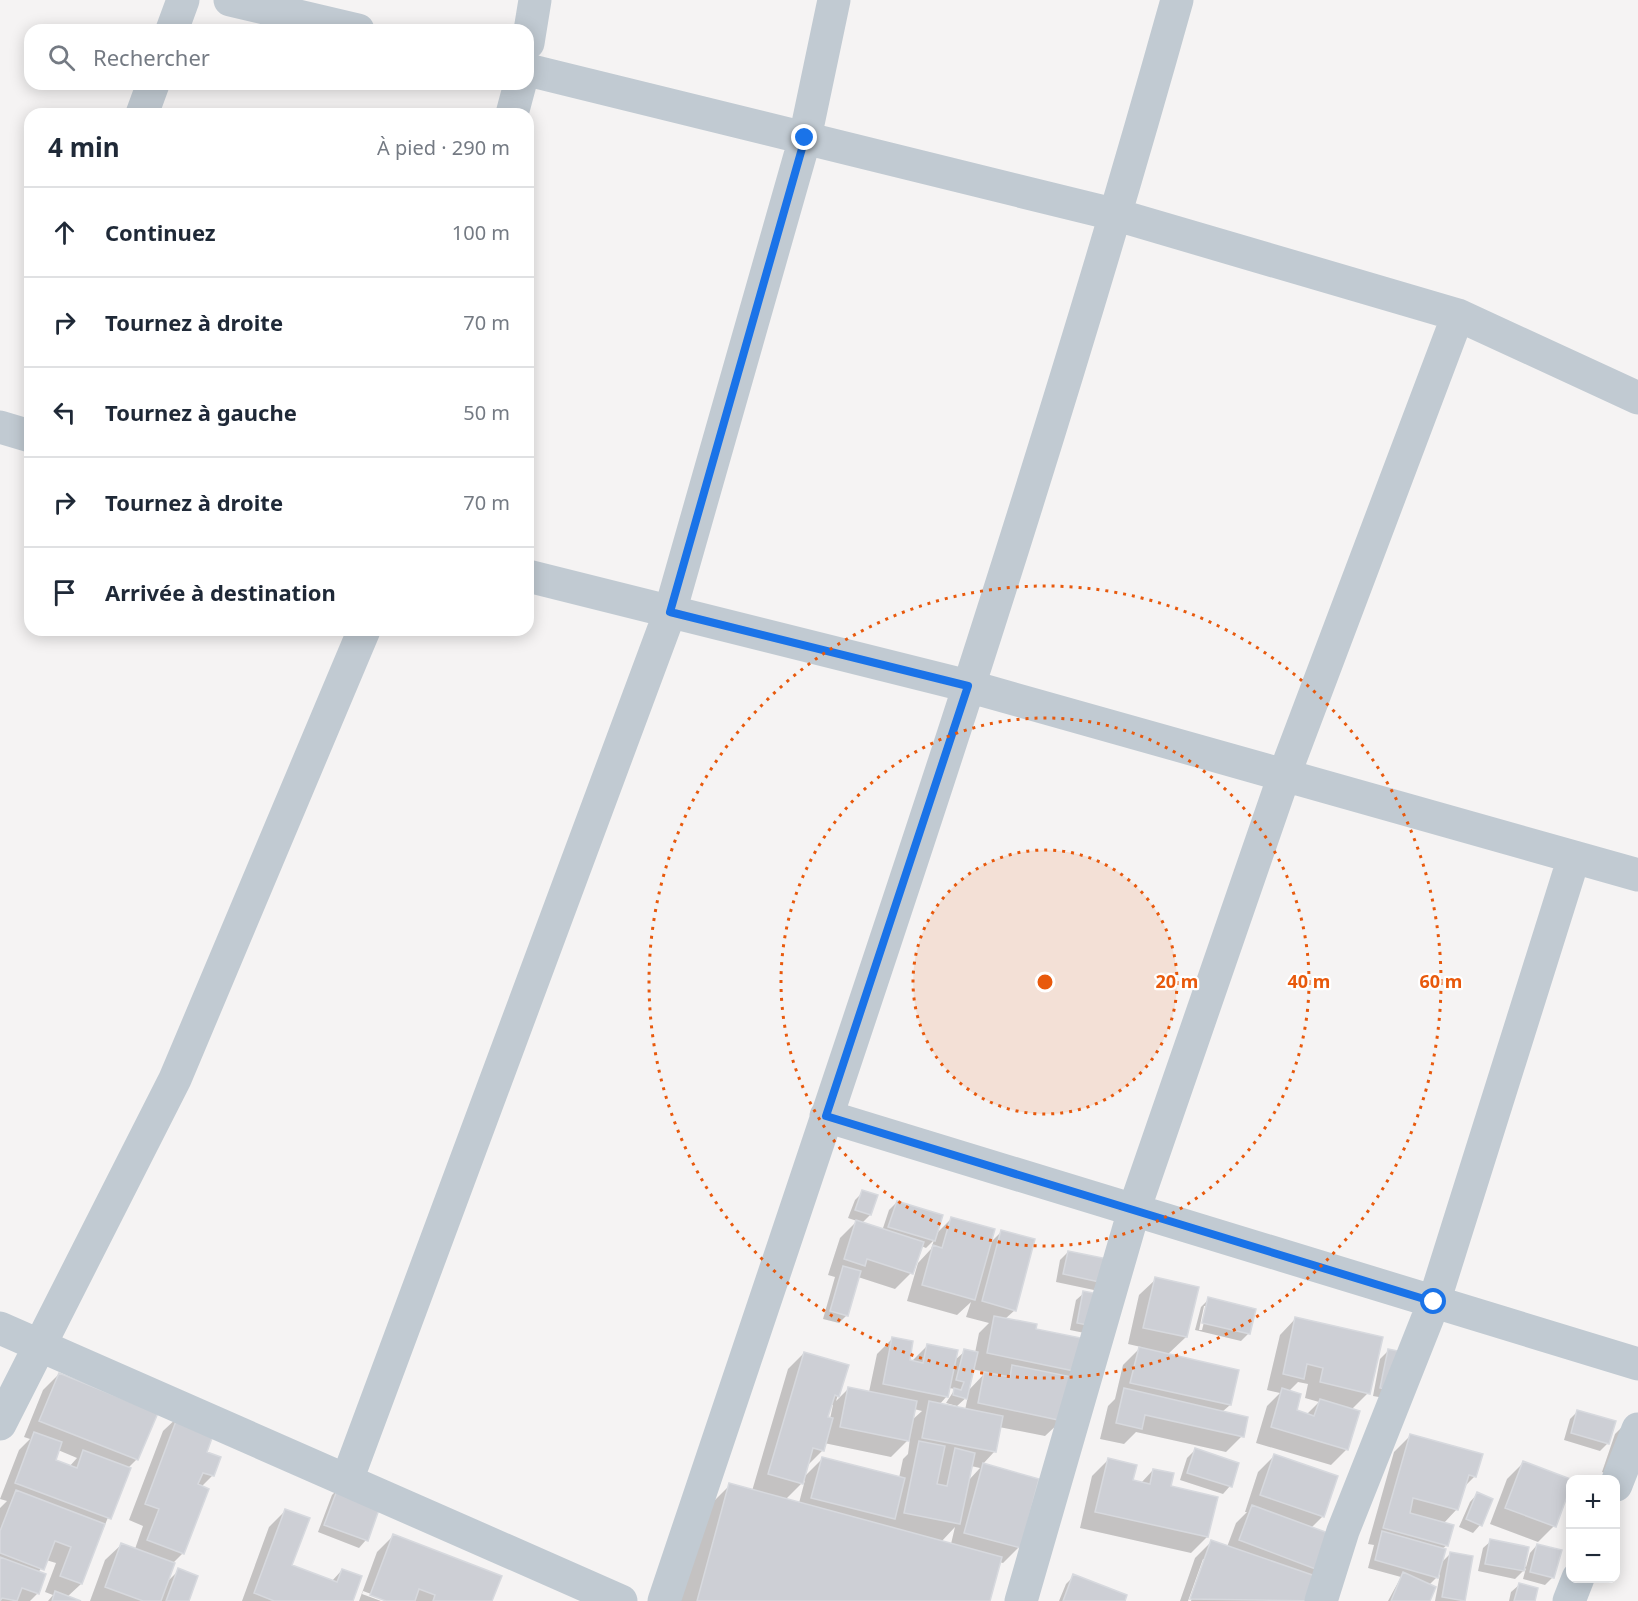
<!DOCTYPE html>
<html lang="fr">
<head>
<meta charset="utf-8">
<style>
  :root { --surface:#fff; --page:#f6f6f7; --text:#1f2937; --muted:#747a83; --line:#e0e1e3 }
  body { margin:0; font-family:"Noto Sans",sans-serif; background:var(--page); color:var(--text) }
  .controls { position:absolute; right:18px; bottom:18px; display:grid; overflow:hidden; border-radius:12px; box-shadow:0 3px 15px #0003 }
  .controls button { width:54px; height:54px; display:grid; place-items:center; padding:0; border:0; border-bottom:2px solid var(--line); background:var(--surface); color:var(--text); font:30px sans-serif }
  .stop { position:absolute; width:18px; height:18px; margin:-14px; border:4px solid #1a73e8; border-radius:50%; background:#fff }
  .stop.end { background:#1a73e8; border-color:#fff; box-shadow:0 2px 6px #0008 }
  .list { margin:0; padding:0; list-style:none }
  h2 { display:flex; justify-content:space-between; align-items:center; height:78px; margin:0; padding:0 24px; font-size:26px }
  h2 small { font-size:20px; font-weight:400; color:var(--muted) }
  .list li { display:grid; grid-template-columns:39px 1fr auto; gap:18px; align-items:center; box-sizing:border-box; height:90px; padding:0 24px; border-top:2px solid var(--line) }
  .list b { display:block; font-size:22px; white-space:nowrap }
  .list em { font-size:20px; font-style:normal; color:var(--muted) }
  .icon { flex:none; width:33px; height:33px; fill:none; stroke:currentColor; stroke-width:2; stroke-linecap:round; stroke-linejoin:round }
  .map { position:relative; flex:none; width:1638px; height:1601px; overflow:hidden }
  .search { position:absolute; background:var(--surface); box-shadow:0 3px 15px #0003; left:24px; top:24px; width:510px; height:66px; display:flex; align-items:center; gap:15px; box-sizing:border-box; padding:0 21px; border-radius:18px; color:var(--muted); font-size:22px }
  .panel { position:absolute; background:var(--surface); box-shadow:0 3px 15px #0003; left:24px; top:108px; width:510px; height:528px; border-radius:18px }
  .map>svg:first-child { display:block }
</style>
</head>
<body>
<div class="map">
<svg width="1638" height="1601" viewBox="0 0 1638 1601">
  <rect width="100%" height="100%" fill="#f5f3f3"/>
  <!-- shadow -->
  <path fill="#0003" fill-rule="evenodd" d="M 863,1192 L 876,1196 L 870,1215 L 861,1224 L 882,1231 L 889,1210 L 897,1202 L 935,1235 L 952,1218 L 989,1244 L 1002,1231 L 1015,1310 L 1005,1319 L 1035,1331 L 1084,1340 L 1062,1420 L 1045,1436 L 999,1427 L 994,1452 L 982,1465 L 1037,1480 L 1019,1547 L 1003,1563 L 999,1562 L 989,1601 L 676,1601 L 699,1516 L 730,1485 L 752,1491 L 788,1369 L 804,1353 L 847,1366 L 836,1401 L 849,1388 L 869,1392 L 877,1354 L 893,1338 L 908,1361 L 911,1362 L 927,1346 L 954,1361 L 965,1351 L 975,1353 L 979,1333 L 989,1323 L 966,1317 L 971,1302 L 957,1315 L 907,1301 L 918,1263 L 931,1249 L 934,1240 L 926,1248 L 921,1246 L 911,1273 L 895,1289 L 858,1277 L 847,1315 L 839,1323 L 823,1319 L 835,1277 L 828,1275 L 840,1238 L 857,1221 L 848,1218 L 855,1200 ZM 972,1369 L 986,1372 L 967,1392 ZM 949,1388 L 955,1389 L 946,1403 L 957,1406 L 968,1396 L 965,1410 L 939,1405 L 947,1396 ZM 830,1404 L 833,1405 L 830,1419 L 826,1417 ZM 914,1409 L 922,1411 L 911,1421 ZM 910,1438 L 908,1454 L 903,1459 L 899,1478 L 822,1459 L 803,1478 L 806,1467 L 822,1451 L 824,1443 L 891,1457 ZM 971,1466 L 980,1468 L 968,1481 ZM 805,1480 L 799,1503 L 785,1500 ZM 955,1527 L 951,1544 L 941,1542 Z
    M 1068,1252 L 1107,1260 L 1094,1290 L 1056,1282 L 1060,1260 Z
    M 1156,1279 L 1186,1337 L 1167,1355 L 1230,1405 L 1222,1412 L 1242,1436 L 1226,1452 L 1136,1432 L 1124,1444 L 1100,1439 L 1108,1406 L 1115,1399 L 1123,1365 L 1141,1347 L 1128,1344 L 1139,1295 Z
    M 1084,1293 L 1094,1335 L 1070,1330 L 1076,1300 Z
    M 1209,1299 L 1249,1333 L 1241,1341 L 1195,1330 L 1201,1307 ZM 1204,1306 L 1208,1306 L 1202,1330 L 1199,1330 Z
    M 1296,1318 L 1368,1393 L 1351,1410 L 1347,1449 L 1331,1465 L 1256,1443 L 1267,1406 L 1280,1393 L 1267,1390 L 1280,1335 ZM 1298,1382 L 1308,1384 L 1305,1398 L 1319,1402 L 1306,1415 L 1295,1411 L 1288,1392 Z
    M 1388,1351 L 1396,1400 L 1373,1396 L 1380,1359 Z
    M 59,1374 L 137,1459 L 128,1468 L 81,1584 L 67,1597 L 77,1601 L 48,1601 L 53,1595 L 45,1592 L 56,1563 L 46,1560 L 38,1573 L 38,1593 L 30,1601 L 0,1601 L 0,1508 L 7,1501 L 0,1499 L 19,1450 L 30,1439 L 24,1437 L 43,1390 ZM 58,1450 L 77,1458 L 69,1467 L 54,1461 Z
    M 1578,1411 L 1608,1443 L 1600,1451 L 1564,1440 L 1570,1419 Z
    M 180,1415 L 205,1453 L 219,1458 L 212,1476 L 201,1487 L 183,1553 L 174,1562 L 166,1583 L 179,1570 L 188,1601 L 90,1601 L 105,1560 L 122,1544 L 135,1549 L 143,1526 L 129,1520 L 163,1431 Z
    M 1623,1426 L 1621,1479 L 1602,1472 L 1615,1434 Z
    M 1410,1436 L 1475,1476 L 1463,1488 L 1457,1509 L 1443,1524 L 1447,1545 L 1442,1549 L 1441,1563 L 1450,1554 L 1463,1601 L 1435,1601 L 1440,1574 L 1429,1585 L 1428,1601 L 1388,1601 L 1401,1577 L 1368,1568 L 1374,1545 L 1368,1544 L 1394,1452 Z
    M 1195,1450 L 1230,1486 L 1223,1494 L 1180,1480 L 1187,1458 Z
    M 1274,1456 L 1323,1516 L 1311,1528 L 1318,1601 L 1191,1601 L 1206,1559 L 1203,1559 L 1188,1601 L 1180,1601 L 1195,1558 L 1212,1541 L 1227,1547 L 1236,1523 L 1247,1512 L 1245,1512 L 1258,1472 Z
    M 1108,1460 L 1131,1481 L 1141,1483 L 1153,1470 L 1207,1537 L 1191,1553 L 1080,1528 L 1092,1476 Z
    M 1523,1463 L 1554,1526 L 1538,1542 L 1490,1524 L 1507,1479 Z
    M 340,1487 L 366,1540 L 359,1548 L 318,1532 L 332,1495 Z
    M 1477,1494 L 1480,1525 L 1473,1533 L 1459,1527 L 1470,1502 Z
    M 286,1510 L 290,1566 L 331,1582 L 342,1570 L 351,1601 L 242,1601 L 269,1527 Z
    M 393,1536 L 491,1601 L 390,1601 L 363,1591 L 362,1594 L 381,1601 L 359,1601 L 377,1552 Z
    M 1491,1541 L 1526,1567 L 1530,1553 L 1537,1545 L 1553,1577 L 1545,1585 L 1523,1579 L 1526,1568 L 1515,1579 L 1478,1571 L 1483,1548 Z
    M 1074,1576 L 1123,1601 L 1059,1601 L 1066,1584 Z
    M 1519,1585 L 1534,1601 L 1509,1601 L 1511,1592 Z"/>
  <!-- building -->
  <path fill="#cdcfd5" stroke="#d7d9de" stroke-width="1.5" d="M 862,1190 L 878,1195 L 871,1215 L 855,1210 Z
    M 897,1201 L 943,1215 L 935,1241 L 888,1227 Z
    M 951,1217 L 995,1229 L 975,1300 L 922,1285 L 933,1245 L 942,1248 Z
    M 856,1220 L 924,1242 L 913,1274 L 867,1259 L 865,1266 L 844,1259 Z
    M 1001,1230 L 1035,1239 L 1016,1311 L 982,1301 Z
    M 1068,1251 L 1108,1259 L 1104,1283 L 1063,1274 Z
    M 843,1266 L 861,1271 L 848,1316 L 830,1311 Z
    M 1155,1277 L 1199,1287 L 1187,1337 L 1143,1328 Z
    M 1083,1291 L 1109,1296 L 1103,1328 L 1077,1323 Z
    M 1208,1297 L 1256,1309 L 1250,1334 L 1202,1323 Z
    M 994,1316 L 1037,1324 L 1036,1329 L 1086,1339 L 1079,1372 L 987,1353 Z
    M 1295,1317 L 1383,1337 L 1370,1394 L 1320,1382 L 1323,1368 L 1307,1364 L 1304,1379 L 1283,1374 Z
    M 892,1337 L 913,1341 L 910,1360 L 923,1363 L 927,1344 L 958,1350 L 948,1397 L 883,1384 Z
    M 1139,1347 L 1239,1370 L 1231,1405 L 1130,1383 Z
    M 964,1349 L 978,1352 L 967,1399 L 953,1395 L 954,1388 L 961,1390 L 964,1382 L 956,1380 Z
    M 1388,1349 L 1413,1354 L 1405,1393 L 1380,1388 Z
    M 804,1352 L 849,1365 L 839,1397 L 835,1395 L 828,1417 L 833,1418 L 824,1451 L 813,1448 L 803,1484 L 768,1474 Z
    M 1012,1365 L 1072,1377 L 1063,1421 L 978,1403 L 984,1372 L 1010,1377 Z
    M 59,1373 L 158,1413 L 138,1460 L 39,1421 Z
    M 848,1387 L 917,1401 L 909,1441 L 840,1427 Z
    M 1124,1388 L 1248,1417 L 1244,1437 L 1145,1415 L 1142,1429 L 1116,1423 Z
    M 1282,1388 L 1301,1394 L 1297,1410 L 1314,1416 L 1320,1399 L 1360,1411 L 1348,1450 L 1271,1427 Z
    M 929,1401 L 1003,1416 L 996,1452 L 922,1438 Z
    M 1577,1410 L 1616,1421 L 1609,1444 L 1571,1433 Z
    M 179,1413 L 216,1427 L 207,1452 L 221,1457 L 214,1476 L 203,1473 L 198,1484 L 209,1489 L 184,1554 L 147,1540 L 159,1509 L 145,1504 Z
    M 34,1432 L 62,1442 L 56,1460 L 77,1468 L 83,1450 L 131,1468 L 111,1519 L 15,1483 Z
    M 1410,1434 L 1483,1454 L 1476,1477 L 1469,1475 L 1458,1510 L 1413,1498 L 1410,1513 L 1454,1525 L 1448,1546 L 1383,1528 Z
    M 919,1441 L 945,1446 L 937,1484 L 947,1486 L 955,1448 L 975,1453 L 960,1524 L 904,1513 Z
    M 1195,1448 L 1239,1463 L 1232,1487 L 1187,1473 Z
    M 1274,1454 L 1338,1476 L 1324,1517 L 1260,1495 Z
    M 822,1457 L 905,1478 L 895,1519 L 811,1498 Z
    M 1108,1458 L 1137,1465 L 1133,1480 L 1150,1484 L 1153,1469 L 1174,1473 L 1171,1486 L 1218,1497 L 1208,1537 L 1095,1512 Z
    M 1523,1461 L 1573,1480 L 1556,1527 L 1505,1508 Z
    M 983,1463 L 1039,1479 L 1021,1548 L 964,1533 Z
    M 729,1483 L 1002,1557 L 990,1601 L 697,1601 Z
    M 339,1485 L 382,1501 L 368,1541 L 324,1525 Z
    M 16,1490 L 105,1524 L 82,1584 L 60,1576 L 71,1547 L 55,1541 L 44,1570 L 0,1553 L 0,1531 Z
    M 1477,1492 L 1493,1499 L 1482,1526 L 1466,1519 Z
    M 1252,1505 L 1339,1537 L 1326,1573 L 1239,1540 Z
    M 285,1509 L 310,1518 L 292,1565 L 337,1582 L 342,1569 L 362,1576 L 353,1601 L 274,1601 L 254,1593 Z
    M 1382,1531 L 1446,1549 L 1438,1578 L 1375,1560 Z
    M 393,1534 L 502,1576 L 492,1601 L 433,1601 L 435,1595 L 419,1589 L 415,1601 L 386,1601 L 370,1595 Z
    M 1490,1539 L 1529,1547 L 1524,1571 L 1485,1564 Z
    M 1211,1540 L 1327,1580 L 1319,1601 L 1190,1599 Z
    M 121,1543 L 175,1563 L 161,1601 L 143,1601 L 105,1587 Z
    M 1537,1544 L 1562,1550 L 1554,1578 L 1530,1572 Z
    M 1450,1552 L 1473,1556 L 1465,1601 L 1442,1597 Z
    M 0,1557 L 46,1574 L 39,1594 L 22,1588 L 17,1601 L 2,1598 L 0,1601 Z
    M 178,1568 L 198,1576 L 189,1601 L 166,1601 Z
    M 1403,1572 L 1436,1587 L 1430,1601 L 1391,1601 Z
    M 1073,1574 L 1127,1595 L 1125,1601 L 1063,1601 Z
    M 1519,1583 L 1538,1588 L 1535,1601 L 1514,1601 Z
    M 55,1591 L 81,1601 L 52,1601 Z"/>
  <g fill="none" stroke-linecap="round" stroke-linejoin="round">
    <!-- minor -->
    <path stroke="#c1cad2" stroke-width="33" d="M 230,0 L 358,30
      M 172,30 L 183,0
      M 528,43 L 535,0
      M 528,70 L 1117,215 L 1458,315 L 1638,398
      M 142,114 L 153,84
      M 512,114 L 520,84
      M 0,427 L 30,436
      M 528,576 L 968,686 L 1638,875
      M 826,1116 L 1638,1364
      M 0,1328 L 621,1601
      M 0,1424 L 175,1079 L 364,630
      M 347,1480 L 670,612 L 805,138 L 834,0
      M 1616,1485 L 1638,1429
      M 664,1601 C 842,1070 1026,540 1177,0
      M 1021,1601 L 1134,1210 L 1285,773 L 1458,315
      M 1321,1601 L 1343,1531 L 1434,1302 L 1574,857
      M 1569,1601 L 1578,1578"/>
  </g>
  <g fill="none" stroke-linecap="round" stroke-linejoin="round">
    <!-- route -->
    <path stroke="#1a73e8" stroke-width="8" d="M 805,138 L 670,612 L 968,686 L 826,1116 L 1434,1302"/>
  </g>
  <!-- distance rings -->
  <circle cx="1045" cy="982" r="132" fill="#e8590c" fill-opacity=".12"/>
  <g fill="none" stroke="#e8590c" stroke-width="3" stroke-dasharray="3 6">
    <circle cx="1045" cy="982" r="132"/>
    <circle cx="1045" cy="982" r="264"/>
    <circle cx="1045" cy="982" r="396"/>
  </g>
  <circle cx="1045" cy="982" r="9" fill="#e8590c" stroke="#fff" stroke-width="3"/>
  <g font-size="18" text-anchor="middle" font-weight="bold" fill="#e8590c" stroke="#fff" stroke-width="4.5" stroke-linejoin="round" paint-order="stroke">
    <text x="1177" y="988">20 m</text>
    <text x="1309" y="988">40 m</text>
    <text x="1441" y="988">60 m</text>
  </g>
</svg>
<div class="controls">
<button>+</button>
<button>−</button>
</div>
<div class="stop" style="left:1434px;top:1302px"></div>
<div class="stop end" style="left:805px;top:138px"></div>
<div class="search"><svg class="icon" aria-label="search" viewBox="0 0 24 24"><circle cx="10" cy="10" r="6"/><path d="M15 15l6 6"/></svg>Rechercher</div>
<section class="panel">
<h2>4 min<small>À pied · 290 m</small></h2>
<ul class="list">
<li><svg class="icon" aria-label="ahead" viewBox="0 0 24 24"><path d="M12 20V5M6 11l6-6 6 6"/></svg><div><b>Continuez</b></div><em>100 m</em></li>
<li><svg class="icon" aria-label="right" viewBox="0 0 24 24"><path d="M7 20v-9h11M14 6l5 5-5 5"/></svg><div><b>Tournez à droite</b></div><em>70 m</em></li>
<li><svg class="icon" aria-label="left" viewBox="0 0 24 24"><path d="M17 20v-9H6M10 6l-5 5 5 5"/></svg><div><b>Tournez à gauche</b></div><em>50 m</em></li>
<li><svg class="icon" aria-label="right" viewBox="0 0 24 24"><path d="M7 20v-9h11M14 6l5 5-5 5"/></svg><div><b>Tournez à droite</b></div><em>70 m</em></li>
<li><svg class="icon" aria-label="arrive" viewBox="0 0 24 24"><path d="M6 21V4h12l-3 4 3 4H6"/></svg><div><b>Arrivée à destination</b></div></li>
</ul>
</section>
</div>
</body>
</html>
